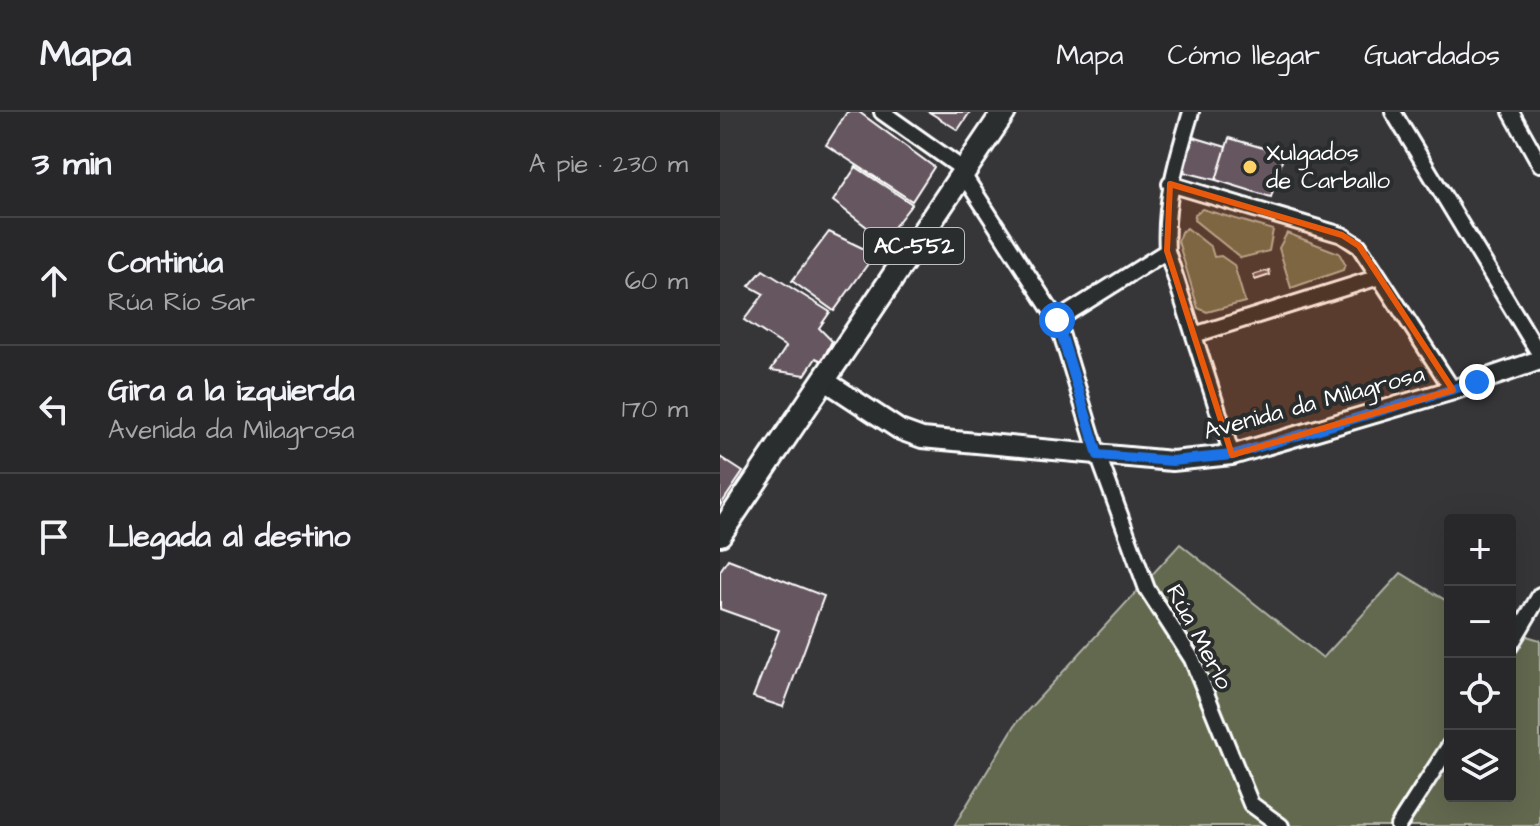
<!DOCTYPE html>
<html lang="es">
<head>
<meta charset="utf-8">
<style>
  :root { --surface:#28282a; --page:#343436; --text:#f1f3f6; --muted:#a5a6a8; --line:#444447 }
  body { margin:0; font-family:"Architects Daughter",sans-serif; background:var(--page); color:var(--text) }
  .controls { position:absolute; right:24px; bottom:24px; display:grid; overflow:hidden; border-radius:8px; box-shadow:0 8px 32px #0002 }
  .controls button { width:72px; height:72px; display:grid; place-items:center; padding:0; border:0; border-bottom:2px solid var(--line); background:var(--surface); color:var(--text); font:40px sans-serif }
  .stop { position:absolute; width:24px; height:24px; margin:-18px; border:6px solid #1a73e8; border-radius:50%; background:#fff }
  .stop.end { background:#1a73e8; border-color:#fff; box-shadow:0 2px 8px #0008 }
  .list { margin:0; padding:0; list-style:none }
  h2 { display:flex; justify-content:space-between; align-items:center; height:104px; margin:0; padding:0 32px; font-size:34px }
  h2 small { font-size:26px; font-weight:400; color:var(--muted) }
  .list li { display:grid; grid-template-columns:52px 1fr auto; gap:24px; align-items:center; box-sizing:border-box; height:128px; padding:0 32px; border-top:2px solid var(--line) }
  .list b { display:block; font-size:30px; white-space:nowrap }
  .list p { margin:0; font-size:26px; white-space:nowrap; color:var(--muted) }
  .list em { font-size:26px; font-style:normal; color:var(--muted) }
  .icon { flex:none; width:44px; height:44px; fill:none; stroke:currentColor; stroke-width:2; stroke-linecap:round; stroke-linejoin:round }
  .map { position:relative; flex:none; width:820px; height:714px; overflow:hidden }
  header { display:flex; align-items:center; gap:48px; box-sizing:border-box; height:112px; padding:0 40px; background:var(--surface); border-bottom:2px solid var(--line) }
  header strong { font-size:38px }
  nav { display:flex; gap:44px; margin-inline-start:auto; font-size:28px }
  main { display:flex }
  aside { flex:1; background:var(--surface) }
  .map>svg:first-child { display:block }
</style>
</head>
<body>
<header>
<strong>Mapa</strong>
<nav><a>Mapa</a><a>Cómo llegar</a><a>Guardados</a></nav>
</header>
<main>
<aside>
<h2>3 min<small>A pie · 230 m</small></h2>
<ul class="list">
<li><svg class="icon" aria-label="ahead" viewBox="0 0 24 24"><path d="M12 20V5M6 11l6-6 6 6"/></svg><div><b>Continúa</b><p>Rúa Río Sar</p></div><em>60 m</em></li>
<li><svg class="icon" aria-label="left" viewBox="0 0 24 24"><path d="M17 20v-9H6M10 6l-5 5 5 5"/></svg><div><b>Gira a la izquierda</b><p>Avenida da Milagrosa</p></div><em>170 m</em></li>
<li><svg class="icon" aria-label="arrive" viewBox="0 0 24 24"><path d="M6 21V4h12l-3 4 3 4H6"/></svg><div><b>Llegada al destino</b></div></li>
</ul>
</aside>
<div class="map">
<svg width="820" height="714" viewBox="0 0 820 714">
  <rect width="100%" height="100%" fill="#363538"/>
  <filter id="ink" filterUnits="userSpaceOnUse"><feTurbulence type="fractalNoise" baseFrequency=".0125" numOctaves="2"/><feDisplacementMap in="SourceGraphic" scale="16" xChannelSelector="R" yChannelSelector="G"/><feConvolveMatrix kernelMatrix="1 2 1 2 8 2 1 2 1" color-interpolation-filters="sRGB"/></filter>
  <g filter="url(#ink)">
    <!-- green -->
    <path fill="#63694f" stroke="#b1b4a7" stroke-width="2" d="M 482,97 L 553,118 L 549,139 L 521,146 L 474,108 L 475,102 Z
      M 467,116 L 491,135 L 494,145 L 501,144 L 514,153 L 525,190 L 487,200 L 478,196 L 458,129 L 461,120 Z
      M 567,121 L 619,141 L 625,152 L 623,158 L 571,176 L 559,136 Z
      M 460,432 L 603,546 L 681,461 L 730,491 L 730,684 L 790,684 L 790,519 L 820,528 L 820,714 L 234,714 L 297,610 Z"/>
    <!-- building -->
    <path fill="#665660" stroke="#fff" stroke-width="2" d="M 127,0 L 139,0 L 214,55 L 192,89 L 106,33 Z
      M 209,0 L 250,0 L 238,18 Z
      M 473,25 L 506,35 L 496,68 L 464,60 Z
      M 509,26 L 564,42 L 551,85 L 496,68 Z
      M 136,55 L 192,92 L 164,128 L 113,89 Z
      M 109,120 L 155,142 L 114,199 L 72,169 Z
      M 43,158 L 110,200 L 99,216 L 112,229 L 102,249 L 96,246 L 85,263 L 51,258 L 66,235 L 24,208 L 44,182 L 29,174 Z
      M 549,158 L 550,163 L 535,168 L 533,163 Z
      M 0,345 L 23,360 L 0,394 Z
      M 8,447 L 104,484 L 63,595 L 33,585 L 59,518 L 0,497 L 0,459 Z"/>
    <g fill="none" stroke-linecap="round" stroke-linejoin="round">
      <!-- minor casing -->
      <g stroke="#fff" stroke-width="20">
        <path id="minor" d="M 162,0 L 237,53 L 337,208 L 378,343 L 427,477 L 472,547 L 531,692 L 561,714
          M 471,0 C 457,47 444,89 447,139 L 512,343
          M 673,0 L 820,243
          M 791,0 L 820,52
          M 450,72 L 622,123 L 639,134 L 733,278
          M 337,208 L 447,139
          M 474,223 L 659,165
          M 790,534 L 820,483
          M 678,714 L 730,633"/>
      </g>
      <!-- tertiary casing -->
      <g stroke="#fff" stroke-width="24">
        <path id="tertiary" d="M 104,268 L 180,318 L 202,326 L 452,349 L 512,343 L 733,278 L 820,248"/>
      </g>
      <!-- primary casing -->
      <g stroke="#fff" stroke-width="28">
        <path id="primary" d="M 0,422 L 284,0"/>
      </g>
      <!-- minor -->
      <use href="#minor" stroke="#2a2d2e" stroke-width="14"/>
      <!-- tertiary -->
      <use href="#tertiary" stroke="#2a2d2e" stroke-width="18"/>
      <!-- primary -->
      <use href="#primary" stroke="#2a2d2e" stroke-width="22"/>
    </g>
  </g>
  <g fill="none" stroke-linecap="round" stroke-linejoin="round" filter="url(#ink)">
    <!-- route -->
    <path stroke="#1a73e8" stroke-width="10" d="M 337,208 L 378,343 L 452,349 L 512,343 L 757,270"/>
  </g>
  <!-- marked area -->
  <path fill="#e8590c" fill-opacity="0.2" stroke="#e8590c" stroke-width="6" stroke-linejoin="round" d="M 450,72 L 622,123 L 639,134 L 733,278 L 512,343 L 447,139 Z"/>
  <!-- markers -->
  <circle fill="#ffd166" stroke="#2a2d2e" stroke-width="3" cx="530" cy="55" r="8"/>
  <g text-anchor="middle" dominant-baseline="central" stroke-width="8" stroke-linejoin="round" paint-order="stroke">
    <!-- shield labels -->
    <rect fill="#2a2d2e" stroke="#bfc0c0" stroke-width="2" x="144" y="116" width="100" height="36" rx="6"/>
    <g font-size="22" font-weight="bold" fill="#fff">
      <text x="194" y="134">AC-552</text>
    </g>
    <!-- poi labels -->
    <g font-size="24" fill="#fff" stroke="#2a2d2e" text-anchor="start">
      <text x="546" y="41">Xulgados<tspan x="546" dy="28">de Carballo</tspan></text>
    </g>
    <!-- street labels -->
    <g font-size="24" fill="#fff" stroke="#2a2d2e">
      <text transform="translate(594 291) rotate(-15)">Avenida da Milagrosa</text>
      <text transform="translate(479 525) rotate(62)">Rúa Merlo</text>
    </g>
  </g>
</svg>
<div class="controls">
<button>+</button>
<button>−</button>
<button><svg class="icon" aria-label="locate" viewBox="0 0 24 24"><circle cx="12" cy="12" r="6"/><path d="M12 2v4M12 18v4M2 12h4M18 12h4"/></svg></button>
<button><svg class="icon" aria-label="layers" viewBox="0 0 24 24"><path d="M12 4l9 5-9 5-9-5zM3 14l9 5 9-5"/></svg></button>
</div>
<div class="stop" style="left:337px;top:208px"></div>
<div class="stop end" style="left:757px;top:270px"></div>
</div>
</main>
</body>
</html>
